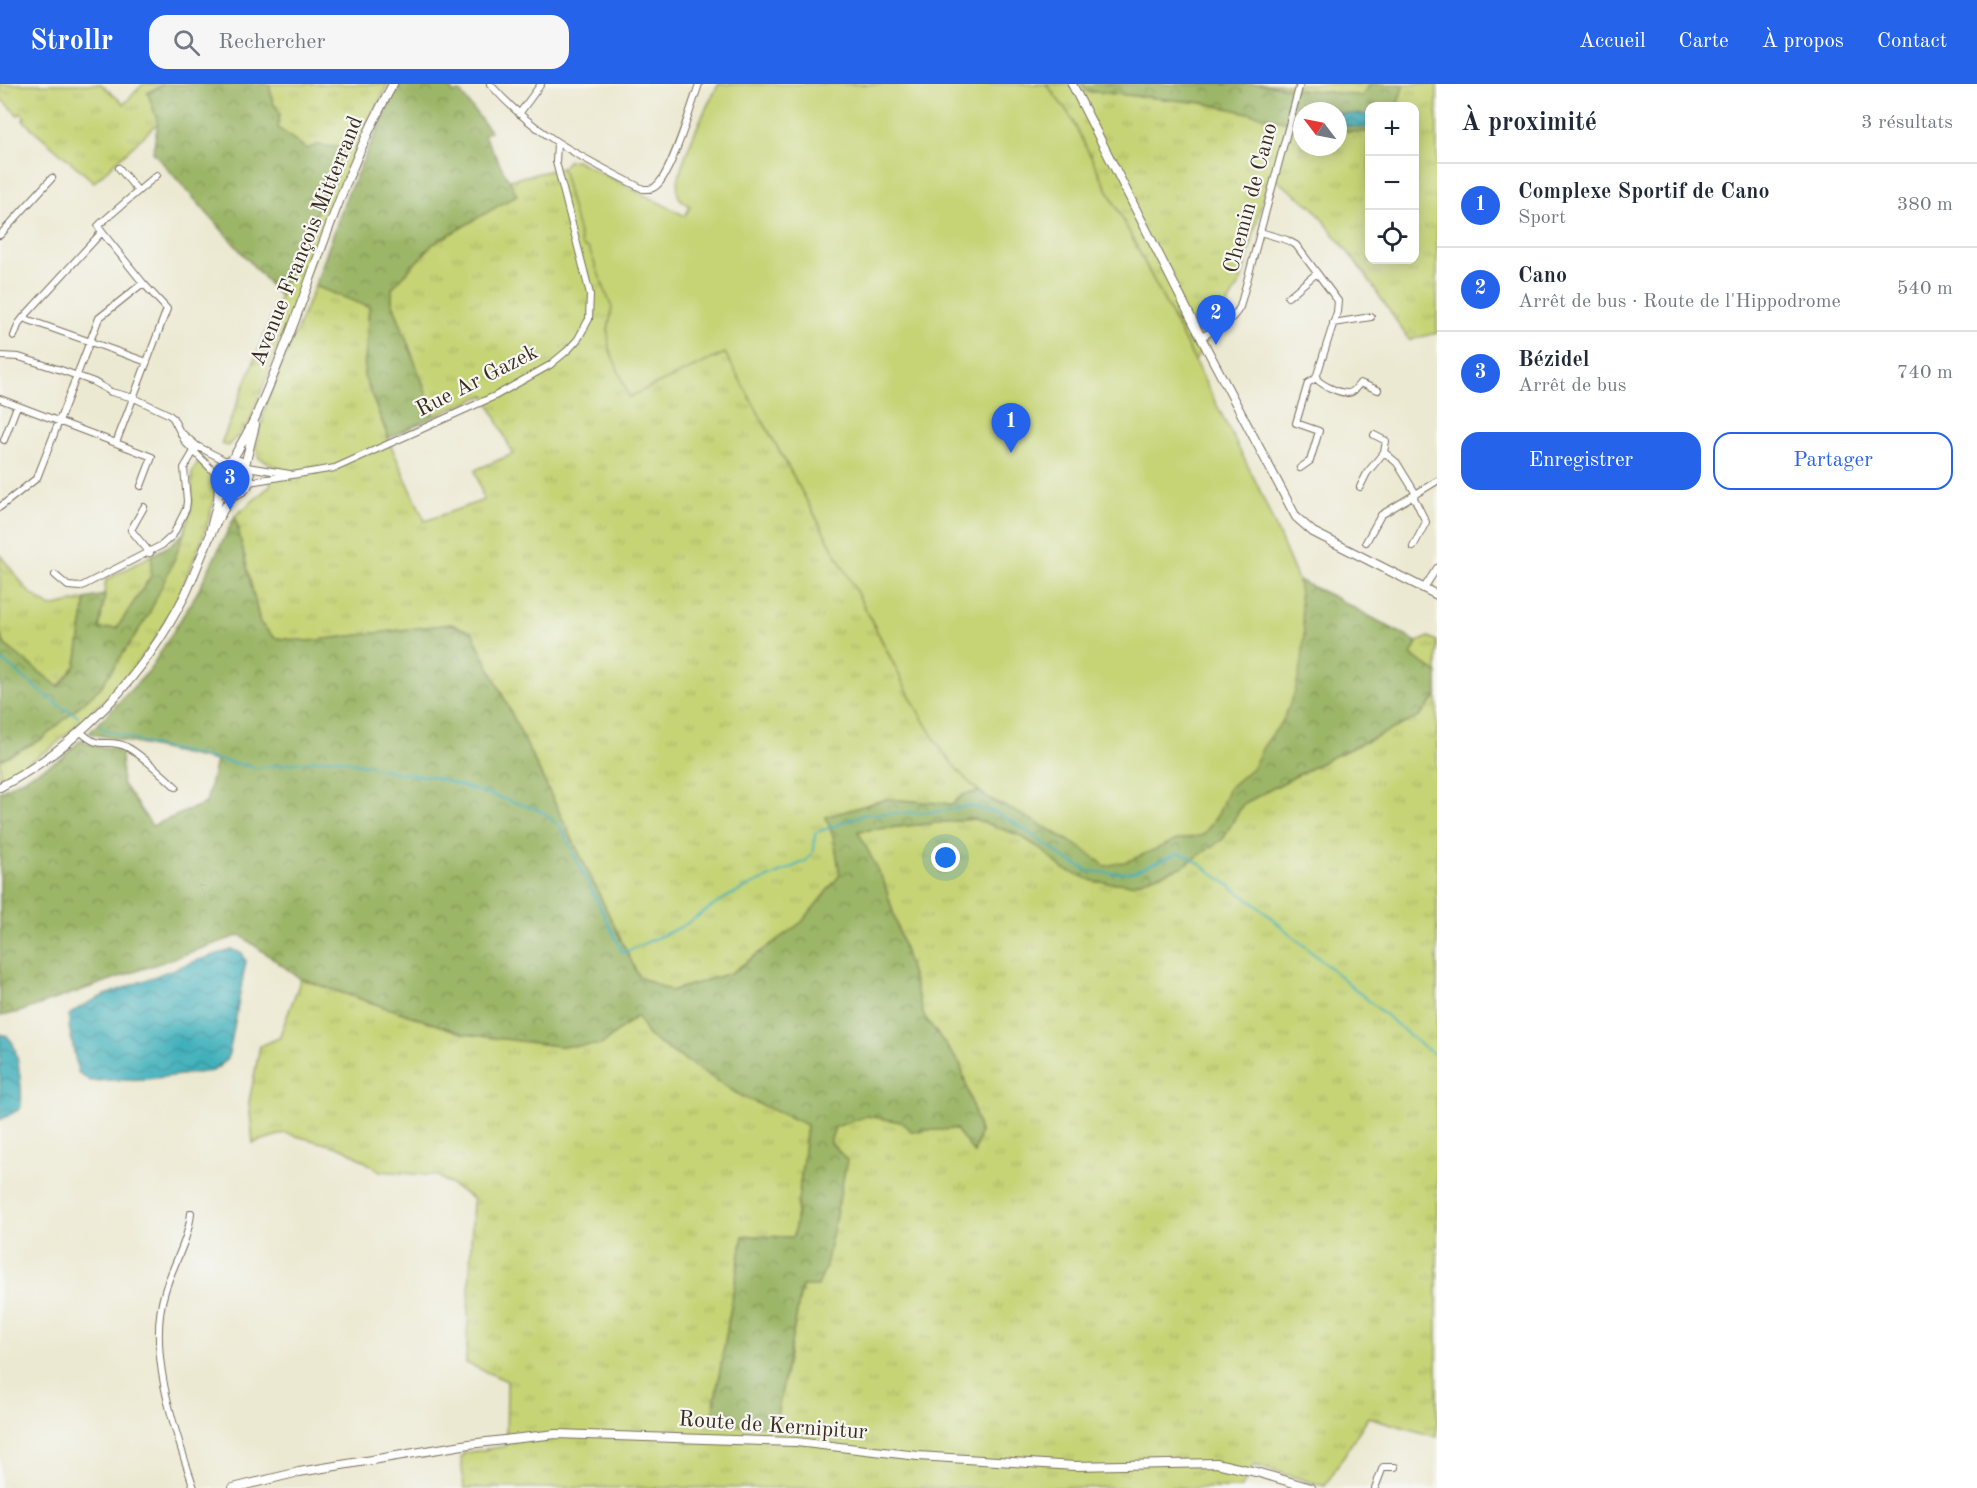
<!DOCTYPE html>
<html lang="fr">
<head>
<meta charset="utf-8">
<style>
  :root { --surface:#fff; --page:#f6f6f7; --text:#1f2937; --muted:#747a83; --line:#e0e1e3; --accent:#2563eb }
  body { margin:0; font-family:"Old Standard TT",serif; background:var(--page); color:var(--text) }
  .controls { position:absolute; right:18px; top:18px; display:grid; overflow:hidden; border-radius:12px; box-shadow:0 3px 15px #0003 }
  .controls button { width:54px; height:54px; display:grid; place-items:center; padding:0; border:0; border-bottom:2px solid var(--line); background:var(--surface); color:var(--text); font:30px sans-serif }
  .compass { position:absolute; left:1293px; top:18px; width:54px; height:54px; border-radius:50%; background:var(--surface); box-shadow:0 3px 15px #0003; rotate:302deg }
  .you { position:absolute; left:946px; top:774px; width:21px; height:21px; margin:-15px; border:4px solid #fff; border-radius:50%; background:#1a73e8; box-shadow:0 0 0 9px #1a73e833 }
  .badge { display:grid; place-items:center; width:39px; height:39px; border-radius:50%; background:var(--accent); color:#fff; font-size:20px; font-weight:700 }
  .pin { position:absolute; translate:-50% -50px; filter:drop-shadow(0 2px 3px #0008) }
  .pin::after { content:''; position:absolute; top:32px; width:21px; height:18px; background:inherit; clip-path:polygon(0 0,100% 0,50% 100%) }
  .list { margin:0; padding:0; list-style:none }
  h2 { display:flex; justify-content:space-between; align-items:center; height:78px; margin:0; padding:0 24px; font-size:26px }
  h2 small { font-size:20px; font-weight:400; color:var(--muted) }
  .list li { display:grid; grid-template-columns:39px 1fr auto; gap:18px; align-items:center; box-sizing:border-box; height:84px; padding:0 24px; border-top:2px solid var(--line) }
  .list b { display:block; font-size:22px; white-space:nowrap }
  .list p { margin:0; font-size:20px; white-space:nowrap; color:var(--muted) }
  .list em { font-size:20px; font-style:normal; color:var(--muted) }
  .actions { display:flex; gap:12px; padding:18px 24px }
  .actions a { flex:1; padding:14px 0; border:2px solid var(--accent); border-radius:18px; text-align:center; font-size:21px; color:var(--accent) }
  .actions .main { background:var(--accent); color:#fff }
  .icon { flex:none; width:33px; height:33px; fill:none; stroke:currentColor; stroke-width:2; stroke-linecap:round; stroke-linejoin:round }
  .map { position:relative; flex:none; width:1437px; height:1404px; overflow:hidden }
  header { display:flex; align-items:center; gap:36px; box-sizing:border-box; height:84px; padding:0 30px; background:var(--accent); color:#fff }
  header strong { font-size:28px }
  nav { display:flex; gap:33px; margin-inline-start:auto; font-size:21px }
  .search { width:420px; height:54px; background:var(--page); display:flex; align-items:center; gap:15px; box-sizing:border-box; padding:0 21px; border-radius:18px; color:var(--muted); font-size:22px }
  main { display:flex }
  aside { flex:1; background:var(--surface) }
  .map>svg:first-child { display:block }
</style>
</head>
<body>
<header>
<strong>Strollr</strong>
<div class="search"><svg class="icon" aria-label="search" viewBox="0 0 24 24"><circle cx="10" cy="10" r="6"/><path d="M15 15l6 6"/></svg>Rechercher</div>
<nav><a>Accueil</a><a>Carte</a><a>À propos</a><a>Contact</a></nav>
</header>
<main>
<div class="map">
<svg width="1437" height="1404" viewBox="0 0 1437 1404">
  <defs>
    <pattern id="grass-tufts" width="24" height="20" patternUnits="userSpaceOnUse" patternTransform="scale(1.5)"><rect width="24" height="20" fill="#c6d476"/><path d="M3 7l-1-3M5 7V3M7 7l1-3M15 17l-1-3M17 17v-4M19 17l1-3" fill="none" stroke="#abb666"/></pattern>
    <pattern id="forest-crowns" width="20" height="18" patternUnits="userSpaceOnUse" patternTransform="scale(1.5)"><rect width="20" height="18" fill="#9cb667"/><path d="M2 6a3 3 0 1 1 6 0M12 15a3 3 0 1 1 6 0" fill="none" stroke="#809454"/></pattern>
    <pattern id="water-waves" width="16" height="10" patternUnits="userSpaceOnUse" patternTransform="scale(1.5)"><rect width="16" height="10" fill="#40b0bb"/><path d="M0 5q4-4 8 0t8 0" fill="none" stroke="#378f97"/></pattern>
  </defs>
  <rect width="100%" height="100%" fill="#f6f6f2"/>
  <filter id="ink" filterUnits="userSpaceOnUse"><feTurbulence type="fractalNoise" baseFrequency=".0167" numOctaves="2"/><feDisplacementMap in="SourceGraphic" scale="12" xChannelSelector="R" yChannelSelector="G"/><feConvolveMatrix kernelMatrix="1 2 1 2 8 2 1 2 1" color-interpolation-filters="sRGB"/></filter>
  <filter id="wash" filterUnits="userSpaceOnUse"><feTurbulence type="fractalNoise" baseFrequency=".008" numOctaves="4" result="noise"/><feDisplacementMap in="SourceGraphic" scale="24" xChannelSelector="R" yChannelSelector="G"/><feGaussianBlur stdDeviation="1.35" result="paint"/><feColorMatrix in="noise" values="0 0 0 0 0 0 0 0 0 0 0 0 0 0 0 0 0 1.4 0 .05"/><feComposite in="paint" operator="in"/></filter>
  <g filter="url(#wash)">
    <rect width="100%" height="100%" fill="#ece9d2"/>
    <!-- grass -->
    <path fill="url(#grass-tufts)" stroke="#807f4a" stroke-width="1.5" d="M 0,0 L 101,0 L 124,20 L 143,0 L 164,0 L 148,9 L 158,39 L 94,98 L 28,41 L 23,36 L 25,34 L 21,29 L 18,31 L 0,14 Z
      M 269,0 L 388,0 L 345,91 L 247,345 L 243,343 L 238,354 L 236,353 L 228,362 L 221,360 L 280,212 L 344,65 L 318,61 L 307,65 L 278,44 L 280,29 L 273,19 Z
      M 1046,0 L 1082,0 L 1087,7 L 1204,19 L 1302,41 L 1302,63 L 1338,63 L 1338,47 L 1369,48 L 1370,176 L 1414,176 L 1414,22 L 1397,22 L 1403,3 L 1399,0 L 1437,0 L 1437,249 L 1409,256 L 1364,189 L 1313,123 L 1269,91 L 1241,197 L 1195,277 L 1069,30 Z
      M 1257,0 L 1371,0 L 1362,12 Z
      M 562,84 L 582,162 L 589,164 L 612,224 L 608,247 L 629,312 L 725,269 C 771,352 817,434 862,518 C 896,583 926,656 979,708 L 965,710 L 952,720 L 886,715 L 826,733 L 834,755 L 840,791 L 802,838 L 731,889 L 671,907 L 639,893 L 472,548 L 451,540 L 309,557 L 275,554 L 260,539 L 235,432 L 270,402 L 273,381 L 259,374 L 255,366 L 266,320 L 315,202 L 369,223 L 364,292 L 392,364 L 425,437 L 484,416 L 475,386 L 513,370 L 485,311 L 435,332 L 392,217 L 392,204 L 433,160 L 516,111 L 509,96 Z
      M 198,378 L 211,390 L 216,409 L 206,445 L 178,515 L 153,559 L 114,607 L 75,643 L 50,665 L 0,697 L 0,676 L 42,655 L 184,449 L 192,421 L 192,388 Z
      M221 392a12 12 0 1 1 24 0a12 12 0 1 1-24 0Z
      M 0,471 L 29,508 L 51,523 L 86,515 L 76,581 L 58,603 L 5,561 L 0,550 Z
      M 152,471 L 151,492 L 117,544 L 99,545 L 106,496 Z
      M 1429,553 L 1437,557 L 1437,589 L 1411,571 L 1417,558 Z
      M 1437,611 L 1437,1353 L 1368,1333 L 1325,1402 L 1254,1381 L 1241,1404 L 464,1404 L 461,1374 L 464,1369 L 506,1362 L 507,1297 L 466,1279 L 473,1115 L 438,1092 L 380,1087 L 345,1065 L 285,1049 L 253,1059 L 249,1018 L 260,962 L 279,954 L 301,895 L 465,950 L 558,962 L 601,961 L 637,932 L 647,950 L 655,957 L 741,1012 L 807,1040 L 794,1153 L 743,1152 L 711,1339 L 775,1342 L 830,1058 L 835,1043 L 866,1032 L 902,1038 L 912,1047 L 956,1045 L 974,1069 L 980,1048 L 960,980 L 924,932 L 884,798 L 857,747 L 974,735 L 1019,751 L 1041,765 L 1223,755 L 1243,720 L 1328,675 L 1419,633 Z"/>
    <!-- forest -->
    <path fill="url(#forest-crowns)" stroke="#6c7042" stroke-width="1.5" d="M 164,0 L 269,0 L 273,19 L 280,29 L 278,44 L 306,65 L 317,61 L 344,64 L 280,212 L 153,68 L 158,39 L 148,9 Z
      M 399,0 L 448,0 L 453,9 L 460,8 L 490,47 L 484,51 L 517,111 L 433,160 L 392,204 L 392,217 L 435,332 L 389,354 L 364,292 L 369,223 L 315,202 L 347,111 Z
      M 1082,0 L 1257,0 L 1362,12 L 1371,0 L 1399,0 L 1403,3 L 1397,22 L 1370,22 L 1369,48 L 1338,47 L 1338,27 L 1302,27 L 1302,41 L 1204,19 L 1087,7 Z
      M 235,432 L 260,539 L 275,554 L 309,557 L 451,540 L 472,548 L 639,893 L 671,907 L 731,889 L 802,838 L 840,791 L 834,755 L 826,733 L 887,715 L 952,720 L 965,710 L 979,708 L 998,720 L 1031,735 L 1063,754 L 1085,765 L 1105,782 L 1128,777 L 1176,756 L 1203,751 L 1218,730 L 1228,705 L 1253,683 L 1263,663 L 1283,636 L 1304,549 L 1298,496 L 1334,513 L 1417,558 L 1411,571 L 1437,589 L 1437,611 L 1419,633 L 1328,675 L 1243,720 L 1223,755 L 1182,783 L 1132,800 L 1096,798 L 1063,785 L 1041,765 L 1019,751 L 974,735 L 858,747 L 884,798 L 924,932 L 960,980 L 980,1048 L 974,1069 L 956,1045 L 911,1047 L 902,1038 L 867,1032 L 835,1043 L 830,1058 L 847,1076 L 826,1182 L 818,1202 L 802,1202 L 775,1342 L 711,1340 L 743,1152 L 794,1153 L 807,1041 L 741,1012 L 655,957 L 647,950 L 637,932 L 601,961 L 558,962 L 465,950 L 301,895 L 240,851 L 19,928 L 0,932 L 0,707 L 61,675 L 81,656 L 94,662 L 121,665 L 122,699 L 152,742 L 206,719 L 216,677 L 89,649 L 149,587 L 197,509 Z
      M 184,449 L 175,474 L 148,532 L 101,603 L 42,655 L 0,676 L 0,550 L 5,561 L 59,603 L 76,581 L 86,515 L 105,511 L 99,545 L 117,544 L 151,492 L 152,471 L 169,462 Z"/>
    <!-- park -->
    <path fill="#c6d476" stroke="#807f4a" stroke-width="1.5" d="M 719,0 L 1046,0 L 1069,30 L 1258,402 L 1298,496 L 1304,549 L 1302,578 L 1295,608 L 1283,636 L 1263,663 L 1253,683 L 1228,705 L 1218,730 L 1203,751 L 1176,756 L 1128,777 L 1105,782 C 1083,763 1058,750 1032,736 C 1005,721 986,717 964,693 C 927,656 897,584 872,537 C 824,447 775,358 725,269 L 629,313 L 609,264 L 608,247 L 612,224 L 589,165 L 582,162 L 562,84 L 568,77 L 576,76 L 685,132 L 690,122 C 687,120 681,116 679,113 C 669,96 709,17 719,0 Z"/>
    <!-- water -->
    <path fill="url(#water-waves)" stroke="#3e6d6c" stroke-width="1.5" d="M 1338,29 L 1369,31 L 1369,44 L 1338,41 Z
      M 232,866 L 242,869 L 246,877 L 230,965 C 228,976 223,980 213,987 L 147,995 L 90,997 L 78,988 L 69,942 L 69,931 C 90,915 116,907 140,898 C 171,886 201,874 232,866 Z
      M 0,950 C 6,951 8,952 12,958 C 18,968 24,1014 20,1025 L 0,1036 Z"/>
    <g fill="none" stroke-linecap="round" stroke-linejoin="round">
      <!-- stream -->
      <path stroke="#40b0bb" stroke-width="2" d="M 0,575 L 61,623 L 78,632
        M 99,642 L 106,646 L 151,661 L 256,684 L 334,674 L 399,689 L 433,693 L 533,724 L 544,729 L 560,742 L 623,869 L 683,842 L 725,814 L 745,804 L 806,777 L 814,767 L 815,749 L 866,730 L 935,728 L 970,722 L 997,729 L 1022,744 L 1066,775 L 1088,787 L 1112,789 L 1133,788 L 1179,769 L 1190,773 L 1255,820 L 1422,962 L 1437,972"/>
    </g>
  </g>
  <g filter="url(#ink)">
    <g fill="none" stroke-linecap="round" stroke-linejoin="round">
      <!-- street casing -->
      <g stroke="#796d5d" stroke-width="8">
        <path id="street" d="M 490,0 C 535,52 583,74 643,105 C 648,105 652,106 656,102 C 671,91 692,20 699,0
          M 519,30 L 541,0
          M 119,84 L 138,107
          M 1260,148 L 1287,156 L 1296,161 L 1338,217 L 1337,228 L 1316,294 L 1308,299 L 1296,339 L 1319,347 L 1310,377 L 1300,384
          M 0,151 L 52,94
          M 1288,213 L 1317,189
          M 1333,239 L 1371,233
          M 14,252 L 19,239 L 23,234
          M 1201,253 C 1217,245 1231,239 1240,223 L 1300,0
          M 0,272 L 19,273 L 61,286 L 94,298 L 111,308 L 134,314 L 168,330 L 173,334 L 185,358 L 216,390
          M 147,278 L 23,234 L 102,148 L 98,142 L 101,139 L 157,91
          M 1316,294 C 1321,301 1339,309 1348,309 C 1353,309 1357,303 1360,299 L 1378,306
          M 0,315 L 116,359 L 167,225 L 143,199 L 102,148
          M 183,350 L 197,362 L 226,377
          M 1374,351 L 1386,357 L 1384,368 L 1397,379 L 1416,410
          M 4,356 L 17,322
          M 116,359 L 152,373 L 141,402
          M 247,383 L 290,390
          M 249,398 L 335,384 L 495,312 L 550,281 L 568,266 L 578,255 L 589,235 L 590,210 L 556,78 L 557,59
          M 1360,403 L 1367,389 L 1384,368
          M 1413,412 L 1426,438 L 1413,463
          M 0,423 L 37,394 L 99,234 L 143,199
          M 144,423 L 131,446 L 150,469
          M 1366,458 L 1381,431 L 1437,397
          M 55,491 L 68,502 L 80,503 L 162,461 L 173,451 L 186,425 L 187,417 L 184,384 L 197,362
          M 1424,504 L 1437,484
          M 80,647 C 101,668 106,653 127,663 C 145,673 161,690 176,703
          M 191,1129 C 188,1158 173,1180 165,1207 C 146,1267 175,1347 194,1404
          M 1375,1404 L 1383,1383 L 1395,1383"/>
      </g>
      <!-- secondary casing -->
      <g stroke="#796d5d" stroke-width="10">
        <path id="secondary" d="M 1072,0 L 1208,267 L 1296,433 L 1313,448 L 1437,511
          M 232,376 C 241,360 251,344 258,327 C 307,220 335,103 393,0
          M216 393a17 17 0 1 1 34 0a17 17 0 1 1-34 0Z
          M 245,381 L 255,341
          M 210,448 L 218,417 L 219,402
          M 0,703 C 79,662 145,590 185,511 C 199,482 214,431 236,409
          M 233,1404 L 299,1388 L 469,1360 L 556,1350 L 796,1358 L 918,1372 L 1075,1382 L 1216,1379 L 1256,1388 L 1311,1404"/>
      </g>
      <!-- street -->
      <use href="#street" stroke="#fff" stroke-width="6"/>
      <!-- secondary -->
      <use href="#secondary" stroke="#fff" stroke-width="8"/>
    </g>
  </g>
  <g text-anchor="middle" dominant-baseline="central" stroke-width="4.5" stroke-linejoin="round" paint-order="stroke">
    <!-- street labels -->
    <g font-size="22" fill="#3b2a1e" stroke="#f6f6f2">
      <text transform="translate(1251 114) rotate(-75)">Chemin de Cano</text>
      <text transform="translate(307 157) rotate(-68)">Avenue François Mitterrand</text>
      <text transform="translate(477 297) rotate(-27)">Rue Ar Gazek</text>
      <text transform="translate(773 1342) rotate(4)">Route de Kernipitur</text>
    </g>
  </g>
</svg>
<div class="controls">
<button>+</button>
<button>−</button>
<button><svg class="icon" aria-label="locate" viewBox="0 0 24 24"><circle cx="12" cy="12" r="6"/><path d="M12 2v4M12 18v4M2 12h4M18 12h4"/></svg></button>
</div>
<svg class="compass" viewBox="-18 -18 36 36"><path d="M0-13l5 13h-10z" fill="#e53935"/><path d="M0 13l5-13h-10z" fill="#747a83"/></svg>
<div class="you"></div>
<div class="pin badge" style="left:1011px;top:369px">1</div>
<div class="pin badge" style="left:1216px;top:261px">2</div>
<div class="pin badge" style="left:230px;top:426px">3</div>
</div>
<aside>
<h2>À proximité<small>3 résultats</small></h2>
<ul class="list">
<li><span class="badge">1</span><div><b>Complexe Sportif de Cano</b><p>Sport</p></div><em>380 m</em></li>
<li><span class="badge">2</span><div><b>Cano</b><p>Arrêt de bus · Route de l'Hippodrome</p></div><em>540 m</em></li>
<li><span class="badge">3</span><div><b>Bézidel</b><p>Arrêt de bus</p></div><em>740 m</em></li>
</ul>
<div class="actions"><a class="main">Enregistrer</a><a>Partager</a></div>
</aside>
</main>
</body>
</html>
